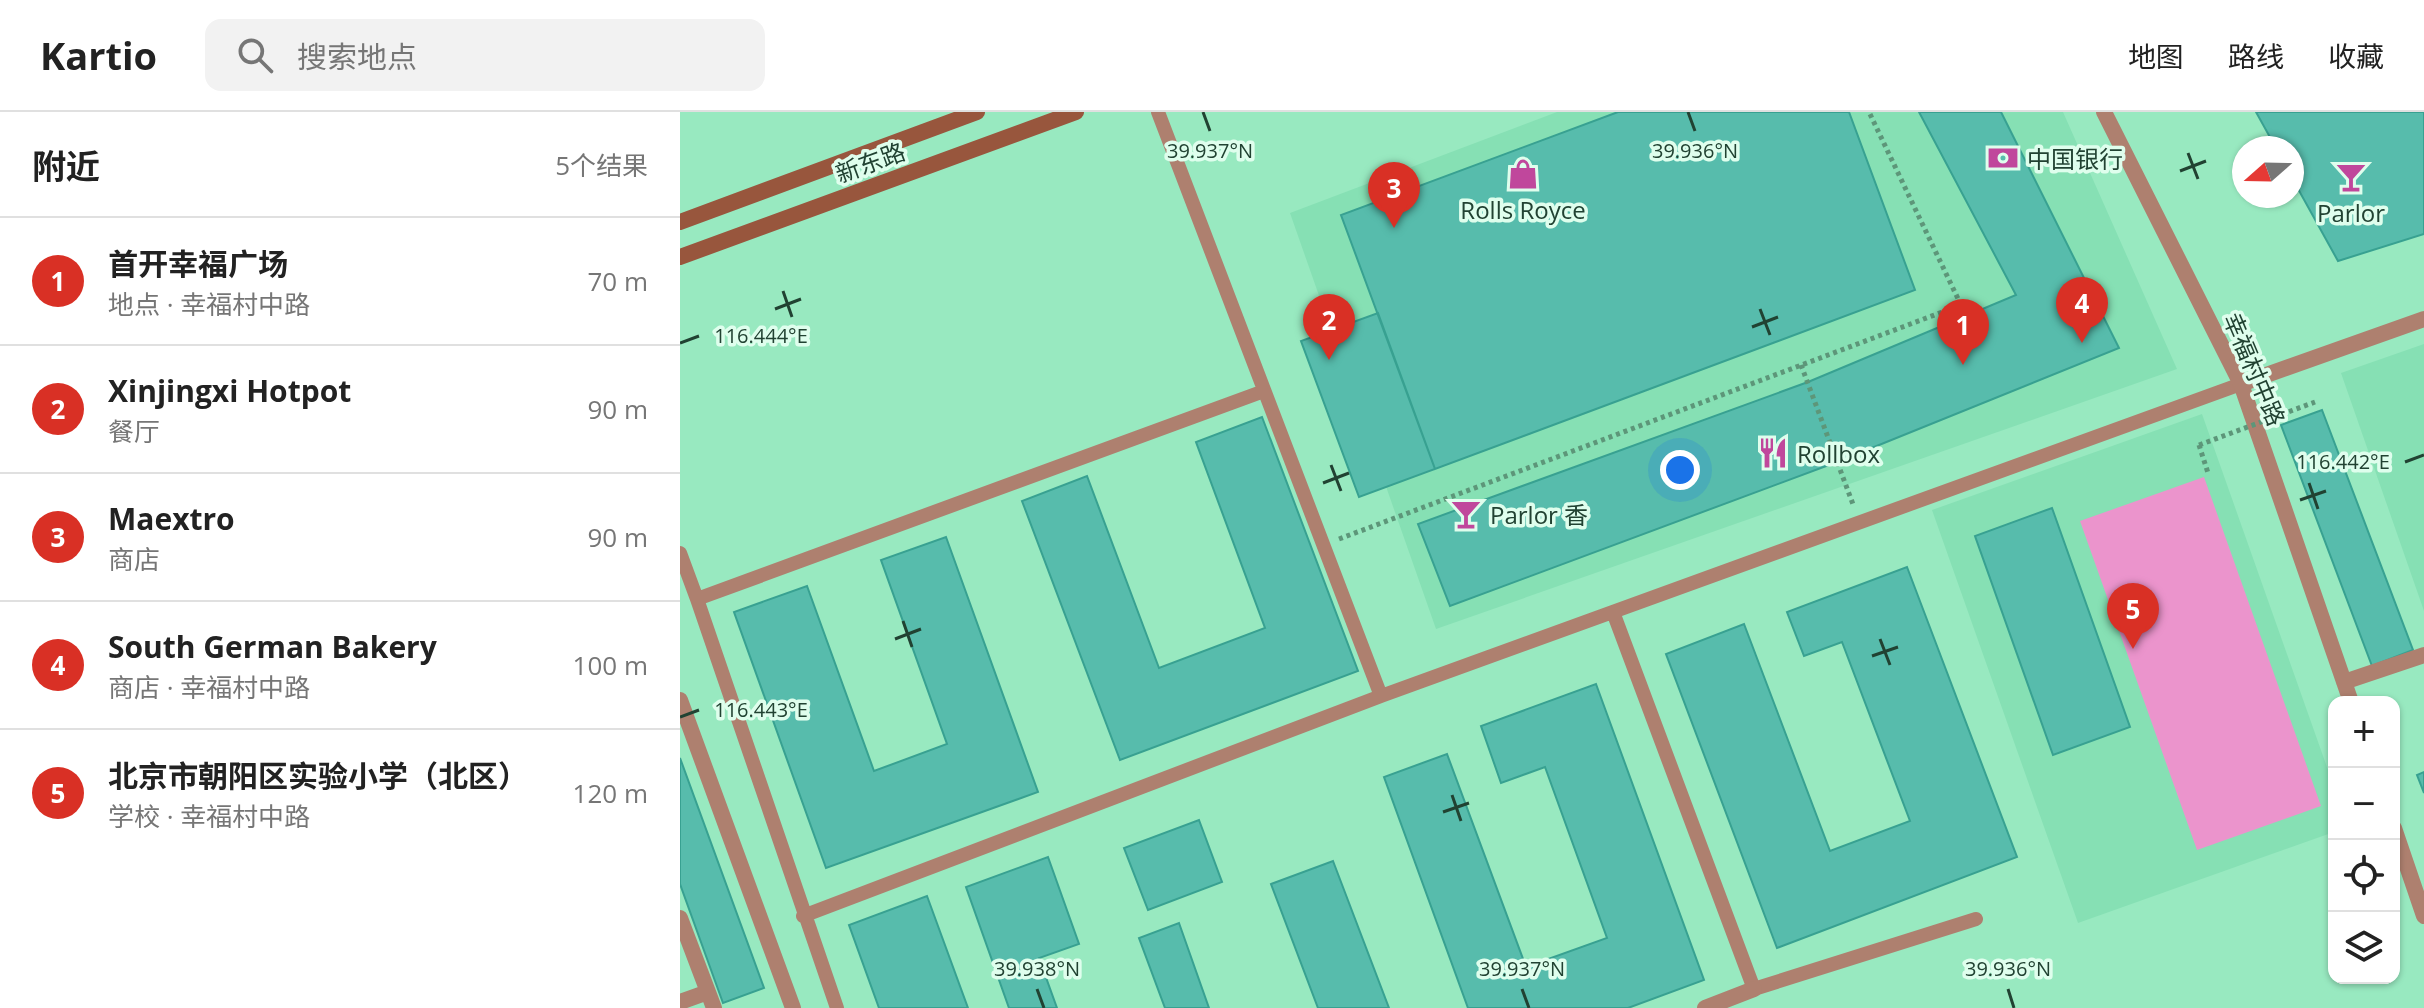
<!DOCTYPE html>
<html lang="zh">
<head>
<meta charset="utf-8">
<style>
  :root { --surface:#fff; --page:#f2f2f2; --text:#222; --muted:#767676; --line:#e0e0e0; --accent:#d93025 }
  body { margin:0; font-family:"Open Sans","Noto Sans SC",sans-serif; background:var(--page); color:var(--text) }
  .controls { position:absolute; right:24px; bottom:24px; display:grid; overflow:hidden; border-radius:16px; box-shadow:0 2px 6px #0004 }
  .controls button { width:72px; height:72px; display:grid; place-items:center; padding:0; border:0; border-bottom:2px solid var(--line); background:var(--surface); color:var(--text); font:40px sans-serif }
  .compass { position:absolute; left:1552px; top:24px; width:72px; height:72px; border-radius:50%; background:var(--surface); box-shadow:0 2px 6px #0004; rotate:250deg }
  .you { position:absolute; left:1000px; top:358px; width:28px; height:28px; margin:-20px; border:6px solid #fff; border-radius:50%; background:#1a73e8; box-shadow:0 0 0 12px #1a73e833 }
  .badge { display:grid; place-items:center; width:52px; height:52px; border-radius:50%; background:var(--accent); color:#fff; font-size:26px; font-weight:700 }
  .pin { position:absolute; translate:-50% -66px; filter:drop-shadow(0 2px 4px #0008) }
  .pin::after { content:''; position:absolute; top:42px; width:28px; height:24px; background:inherit; clip-path:polygon(0 0,100% 0,50% 100%) }
  .list { margin:0; padding:0; list-style:none }
  h2 { display:flex; justify-content:space-between; align-items:center; height:104px; margin:0; padding:0 32px; font-size:34px }
  h2 small { font-size:26px; font-weight:400; color:var(--muted) }
  .list li { display:grid; grid-template-columns:52px 1fr auto; gap:24px; align-items:center; box-sizing:border-box; height:128px; padding:0 32px; border-top:2px solid var(--line) }
  .list b { display:block; font-size:30px; white-space:nowrap }
  .list p { margin:0; font-size:26px; white-space:nowrap; color:var(--muted) }
  .list em { font-size:26px; font-style:normal; color:var(--muted) }
  .icon { flex:none; width:44px; height:44px; fill:none; stroke:currentColor; stroke-width:2; stroke-linecap:round; stroke-linejoin:round }
  .map { position:relative; flex:none; width:1744px; height:896px; overflow:hidden }
  header { display:flex; align-items:center; gap:48px; box-sizing:border-box; height:112px; padding:0 40px; background:var(--surface); border-bottom:2px solid var(--line) }
  header strong { font-size:38px }
  nav { display:flex; gap:44px; margin-inline-start:auto; font-size:28px }
  .search { width:560px; height:72px; background:var(--page); display:flex; align-items:center; gap:20px; box-sizing:border-box; padding:0 28px; border-radius:16px; color:var(--muted); font-size:30px }
  main { display:flex }
  aside { flex:1; background:var(--surface) }
  .map>svg:first-child { display:block }
</style>
</head>
<body>
<header>
<strong>Kartio</strong>
<div class="search"><svg class="icon" aria-label="search" viewBox="0 0 24 24"><circle cx="10" cy="10" r="6"/><path d="M15 15l6 6"/></svg>搜索地点</div>
<nav><a>地图</a><a>路线</a><a>收藏</a></nav>
</header>
<main>
<aside>
<h2>附近<small>5个结果</small></h2>
<ul class="list">
<li><span class="badge">1</span><div><b>首开幸福广场</b><p>地点 · 幸福村中路</p></div><em>70 m</em></li>
<li><span class="badge">2</span><div><b>Xinjingxi Hotpot</b><p>餐厅</p></div><em>90 m</em></li>
<li><span class="badge">3</span><div><b>Maextro</b><p>商店</p></div><em>90 m</em></li>
<li><span class="badge">4</span><div><b>South German Bakery</b><p>商店 · 幸福村中路</p></div><em>100 m</em></li>
<li><span class="badge">5</span><div><b>北京市朝阳区实验小学（北区）</b><p>学校 · 幸福村中路</p></div><em>120 m</em></li>
</ul>
</aside>
<div class="map">
<svg width="1744" height="896" viewBox="0 0 1744 896">
  <rect width="100%" height="100%" fill="#98e9c0"/>
  <!-- built -->
  <path fill="#86e0b4" d="M 877,0 L 1383,0 L 1497,257 L 756,517 L 610,101 Z
    M 1744,232 L 1744,499 L 1661,261 Z
    M 1522,302 L 1654,675 L 1654,720 L 1398,811 L 1252,398 Z"/>
  <!-- green -->
  <path fill="#eb94cc" d="M 1524,365 L 1641,694 L 1517,738 L 1400,409 Z"/>
  <!-- building -->
  <path fill="#57bcac" stroke="#38a191" stroke-width="2" d="M 938,0 L 1169,0 L 1235,178 L 755,357 L 661,103 Z
    M 1239,0 L 1321,0 L 1439,236 L 1157,350 L 770,494 L 738,412 L 1128,270 L 1336,183 Z
    M 1576,0 L 1744,0 L 1744,122 L 1658,149 L 1612,66 L 1612,36 L 1596,36 Z
    M 698,201 L 755,357 L 679,385 L 621,229 Z
    M 1642,298 L 1733,538 L 1692,554 L 1601,313 Z
    M 582,305 L 678,559 L 440,648 L 342,389 L 407,364 L 479,556 L 585,516 L 516,330 Z
    M 1372,396 L 1450,615 L 1373,643 L 1295,424 Z
    M 266,425 L 358,680 L 146,756 L 54,500 L 127,474 L 194,659 L 267,632 L 201,448 Z
    M 1227,455 L 1337,745 L 1097,836 L 986,542 L 1064,512 L 1150,739 L 1230,709 L 1162,530 L 1124,544 L 1107,500 Z
    M 916,572 L 1024,868 L 948,896 L 788,896 L 704,665 L 767,642 L 846,855 L 927,826 L 865,655 L 821,671 L 801,614 Z
    M 0,646 L 84,876 L 43,891 L 0,772 Z
    M 1744,660 L 1744,681 L 1737,663 Z
    M 519,708 L 542,770 L 468,798 L 444,736 Z
    M 368,745 L 399,832 L 359,846 L 377,896 L 329,896 L 286,775 Z
    M 653,749 L 709,896 L 638,896 L 591,772 Z
    M 247,784 L 288,896 L 199,896 L 169,813 Z
    M 499,811 L 529,896 L 485,896 L 459,826 Z"/>
  <g fill="none" stroke-linecap="round" stroke-linejoin="round">
    <!-- path -->
    <path stroke="#5d9679" stroke-width="5" stroke-dasharray="4 4" stroke-linecap="butt" d="M 1121,253 L 1174,395
      M 1519,333 L 1528,361
      M 659,427 L 1281,193 L 1189,0"/>
    <!-- service -->
    <path stroke="#ae806f" stroke-width="14" d="M 478,0 L 701,584 L 1561,272
      M 0,441 L 17,487 L 584,279
      M 17,487 L 157,896
      M 933,500 L 1074,877 L 1296,807
      M 123,804 L 701,584"/>
    <!-- minor -->
    <path stroke="#ae806f" stroke-width="16" d="M 1424,0 L 1561,272 L 1671,590
      M 1561,272 L 1744,207
      M 1664,570 L 1744,543
      M 0,588 L 113,896
      M 1714,716 L 1744,804
      M 0,806 L 28,880 L 0,890
      M 28,880 L 34,896
      M 1025,896 L 1074,877"/>
    <!-- secondary -->
    <path stroke="#98563d" stroke-width="16" d="M 0,110 L 297,0
      M 0,145 L 396,0"/>
    <!-- path-bridge -->
    <path stroke="#5d9679" stroke-width="5" stroke-dasharray="4 4" stroke-linecap="butt" d="M 1519,333 L 1635,290"/>
  </g>
  <!-- ticks -->
  <path fill="none" stroke="#214232" stroke-width="3" d="M 523,0 L 530,19M 1008,0 L 1015,19M 1508,41 L 1518,67M 1500,59 L 1526,49M 103,179 L 112,205M 95,197 L 121,187M 1080,197 L 1090,223M 1072,215 L 1098,205M 0,231 L 19,224M 1725,350 L 1744,343M 651,353 L 661,379M 643,371 L 669,361M 1629,371 L 1638,397M 1620,388 L 1646,379M 223,509 L 232,535M 215,527 L 241,517M 1200,527 L 1210,553M 1192,544 L 1218,535M 0,605 L 19,598M 772,683 L 781,709M 763,700 L 789,691M 357,877 L 364,896M 842,877 L 849,896M 1328,877 L 1334,896"/>
  <!-- icons -->
  <defs>
    <g id="bank-bare" transform="scale(2.4)"><path d="M-6-4H6V4H-6ZM0-2.3a2.3 2.3 0 1 0 0 4.6a2.3 2.3 0 1 0 0-4.6Z" fill="#c0479c" stroke="#dffeed" stroke-width="2.5" paint-order="stroke"/></g>
    <g id="shop-bare" transform="scale(2.4)"><path d="M-5-2.5h2.3a2.7 3.5 0 0 1 5.4 0H5L5.5 6h-11ZM-1.5-2.5h3a1.5 2.3 0 0 0-3 0Z" fill="#c0479c" stroke="#dffeed" stroke-width="2.5" paint-order="stroke"/></g>
    <g id="bar-bare" transform="scale(2.4)"><path d="M-6-5H6L.8 .8V4.5H3.5V6h-7V4.5H-.8V.8Z" fill="#c0479c" stroke="#dffeed" stroke-width="2.5" paint-order="stroke"/></g>
    <g id="restaurant-bare" transform="scale(2.4)"><path d="M-5-6h1v4h1v-4h1v4h1v-4h1v5L-1.5 .5V6h-2V.5L-5-1ZM5-6V6H3V1.5H1.5Q1.5-4 5-6Z" fill="#c0479c" stroke="#dffeed" stroke-width="2.5" paint-order="stroke"/></g>
  </defs>
  <g fill-rule="evenodd">
    <use href="#bank-bare" x="1323" y="46"/>
    <use href="#shop-bare" x="843" y="62"/>
    <use href="#bar-bare" x="1671" y="65"/>
    <use href="#restaurant-bare" x="1093" y="341"/>
    <use href="#bar-bare" x="786" y="402"/>
  </g>
  <g text-anchor="middle" dominant-baseline="central" stroke-width="7" stroke-linejoin="round" paint-order="stroke">
    <!-- poi labels -->
    <g font-size="24" fill="#214232" stroke="#dffeed" text-anchor="start">
      <text x="1347" y="46">中国银行</text>
      <text x="843" y="97" text-anchor="middle">Rolls Royce</text>
      <text x="1671" y="100" text-anchor="middle">Parlor</text>
      <text x="1117" y="341">Rollbox</text>
      <text x="810" y="402">Parlor 香</text>
    </g>
    <!-- street labels -->
    <g font-size="24" fill="#214232" stroke="#dffeed">
      <text transform="translate(190 50) rotate(-20)">新东路</text>
      <text transform="translate(1575 257) rotate(67)">幸福村中路</text>
    </g>
  </g>
  <g font-size="20" text-anchor="middle" fill="#214232" stroke="#dffeed" stroke-width="7" stroke-linejoin="round" paint-order="stroke">
    <text x="530" y="46">39.937°N</text>
    <text x="1015" y="46">39.936°N</text>
    <text x="81" y="231">116.444°E</text>
    <text x="1663" y="357">116.442°E</text>
    <text x="81" y="605">116.443°E</text>
    <text x="357" y="864">39.938°N</text>
    <text x="842" y="864">39.937°N</text>
    <text x="1328" y="864">39.936°N</text>
  </g>
</svg>
<div class="controls">
<button>+</button>
<button>−</button>
<button><svg class="icon" aria-label="locate" viewBox="0 0 24 24"><circle cx="12" cy="12" r="6"/><path d="M12 2v4M12 18v4M2 12h4M18 12h4"/></svg></button>
<button><svg class="icon" aria-label="layers" viewBox="0 0 24 24"><path d="M12 4l9 5-9 5-9-5zM3 14l9 5 9-5"/></svg></button>
</div>
<svg class="compass" viewBox="-18 -18 36 36"><path d="M0-13l5 13h-10z" fill="#e53935"/><path d="M0 13l5-13h-10z" fill="#767676"/></svg>
<div class="you"></div>
<div class="pin badge" style="left:1283px;top:253px">1</div>
<div class="pin badge" style="left:649px;top:248px">2</div>
<div class="pin badge" style="left:714px;top:116px">3</div>
<div class="pin badge" style="left:1402px;top:231px">4</div>
<div class="pin badge" style="left:1453px;top:537px">5</div>
</div>
</main>
</body>
</html>
